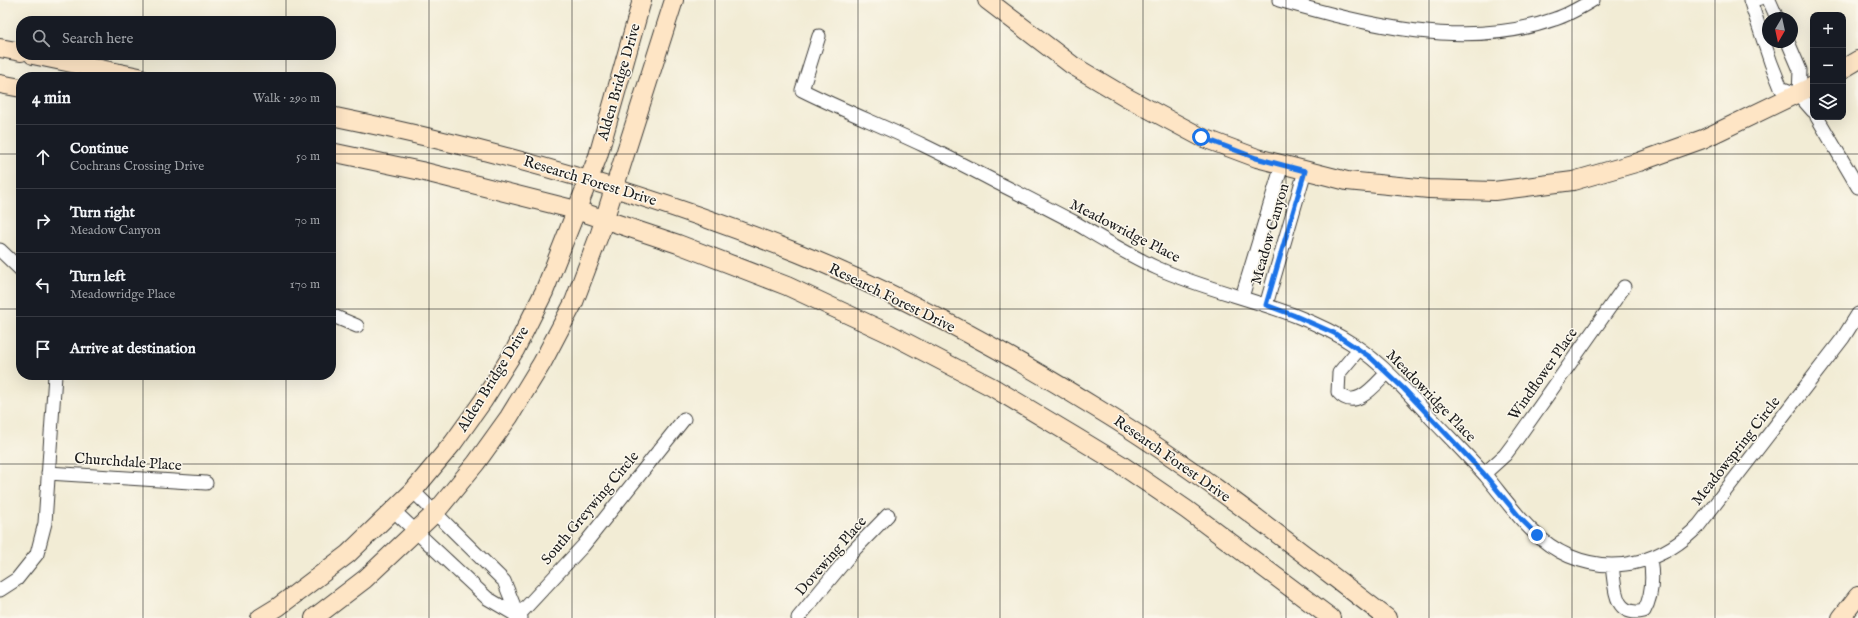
<!DOCTYPE html>
<html lang="en">
<head>
<meta charset="utf-8">
<style>
  :root { --surface:#171b24; --page:#20242c; --text:#f1f3f6; --muted:#9ea1a6; --line:#363941 }
  body { margin:0; font-family:"IM FELL English",serif; background:var(--page); color:var(--text) }
  .controls { position:absolute; right:12px; top:12px; display:grid; overflow:hidden; border-radius:8px; box-shadow:0 4px 16px #0002 }
  .controls button { width:36px; height:36px; display:grid; place-items:center; padding:0; border:0; border-bottom:1px solid var(--line); background:var(--surface); color:var(--text); font:20px sans-serif }
  .compass { position:absolute; left:1762px; top:12px; width:36px; height:36px; border-radius:50%; background:var(--surface); box-shadow:0 4px 16px #0002; rotate:189deg }
  .stop { position:absolute; width:12px; height:12px; margin:-9px; border:3px solid #1a73e8; border-radius:50%; background:#fff }
  .stop.end { background:#1a73e8; border-color:#fff; box-shadow:0 1px 4px #0008 }
  .list { margin:0; padding:0; list-style:none }
  h2 { display:flex; justify-content:space-between; align-items:center; height:52px; margin:0; padding:0 16px; font-size:17px }
  h2 small { font-size:13px; font-weight:400; color:var(--muted) }
  .list li { display:grid; grid-template-columns:26px 1fr auto; gap:12px; align-items:center; box-sizing:border-box; height:64px; padding:0 16px; border-top:1px solid var(--line) }
  .list b { display:block; font-size:15px; white-space:nowrap }
  .list p { margin:0; font-size:13px; white-space:nowrap; color:var(--muted) }
  .list em { font-size:13px; font-style:normal; color:var(--muted) }
  .icon { flex:none; width:22px; height:22px; fill:none; stroke:currentColor; stroke-width:2; stroke-linecap:round; stroke-linejoin:round }
  .map { position:relative; flex:none; width:1858px; height:618px; overflow:hidden }
  .search { position:absolute; background:var(--surface); box-shadow:0 4px 16px #0002; left:16px; top:16px; width:320px; height:44px; display:flex; align-items:center; gap:10px; box-sizing:border-box; padding:0 14px; border-radius:16px; color:var(--muted); font-size:15px }
  .panel { position:absolute; background:var(--surface); box-shadow:0 4px 16px #0002; left:16px; top:72px; width:320px; height:308px; border-radius:16px }
  .map>svg:first-child { display:block }
</style>
</head>
<body>
<div class="map">
<svg width="1858" height="618" viewBox="0 0 1858 618">
  <rect width="100%" height="100%" fill="#fbf7ec"/>
  <filter id="ink" filterUnits="userSpaceOnUse"><feTurbulence type="fractalNoise" baseFrequency=".025" numOctaves="2"/><feDisplacementMap in="SourceGraphic" scale="8" xChannelSelector="R" yChannelSelector="G"/><feConvolveMatrix kernelMatrix="1 2 1 2 8 2 1 2 1" color-interpolation-filters="sRGB"/></filter>
  <filter id="wash" filterUnits="userSpaceOnUse"><feTurbulence type="fractalNoise" baseFrequency=".012" numOctaves="4" result="noise"/><feDisplacementMap in="SourceGraphic" scale="16" xChannelSelector="R" yChannelSelector="G"/><feGaussianBlur stdDeviation="0.9" result="paint"/><feColorMatrix in="noise" values="0 0 0 0 0 0 0 0 0 0 0 0 0 0 0 0 0 1.4 0 .05"/><feComposite in="paint" operator="in"/></filter>
  <g filter="url(#wash)">
    <rect width="100%" height="100%" fill="#f2ecd5"/>
  </g>
  <g filter="url(#ink)">
    <g fill="none" stroke-linecap="round" stroke-linejoin="round">
      <!-- lane casing -->
      <g stroke="#3c3b38" stroke-width="8">
        <path id="lane" d="M 1751,4 L 1766,0"/>
      </g>
      <!-- street casing -->
      <g stroke="#3c3b38" stroke-width="15">
        <path id="street" d="M 1279,0 C 1367,25 1466,51 1555,19 C 1568,15 1581,7 1593,0
          M 1750,0 L 1771,63 L 1781,88 L 1799,95 L 1813,111
          M 1769,0 L 1777,18
          M 819,36 L 802,90 C 842,110 883,126 923,145 C 948,157 973,170 998,183 C 1024,196 1049,209 1074,222 C 1101,238 1128,255 1157,268 C 1222,297 1295,306 1354,345 C 1384,365 1408,393 1431,418 C 1449,437 1468,456 1486,476 C 1510,505 1533,541 1569,556 C 1616,576 1665,561 1699,525 L 1843,338 L 1858,314
          M 1788,42 L 1800,70 L 1799,95
          M 1817,117 L 1858,187
          M 0,250 L 21,270
          M 1242,297 L 1282,165
          M 1266,305 L 1305,171
          M 331,315 L 357,326
          M 1359,349 L 1339,373 L 1338,392 C 1355,412 1375,385 1387,373
          M 48,473 L 206,483
          M 1484,474 L 1505,455 L 1514,443 L 1624,287
          M 413,491 L 504,581 L 518,616
          M 394,511 L 487,598 L 521,618
          M 1612,565 C 1615,586 1613,618 1644,611 C 1653,595 1653,576 1650,558
          M 0,590 L 17,579 L 37,554 L 45,523 L 55,375
          M 516,618 L 583,546 L 684,419
          M 798,618 L 854,550 L 888,515"/>
      </g>
      <!-- secondary casing -->
      <g stroke="#3c3b38" stroke-width="20">
        <path id="secondary" d="M 987,0 L 1072,65 L 1126,97 L 1201,137 L 1257,158 L 1347,181 L 1429,189 L 1494,191 L 1573,181 L 1639,162 L 1703,139 L 1813,86
          M 0,48 L 21,52
          M 33,55 L 139,77
          M 1843,69 L 1858,60
          M 0,84 L 21,88
          M 331,116 C 490,148 647,193 798,253 C 902,295 1003,350 1098,409 C 1200,471 1293,546 1387,618
          M 331,152 L 421,171 L 576,210 L 678,244 L 787,286 L 890,334 L 992,387 L 1074,436 L 1120,464 L 1187,510 L 1331,618
          M 260,618 L 278,607 L 348,554 L 413,491 L 453,443 L 483,401 L 515,350 L 544,292 L 598,156 L 642,0
          M 314,618 L 365,579 L 435,513 L 476,463 L 509,417 L 542,363 L 574,302 L 600,233 L 674,0
          M 1841,618 L 1858,596"/>
      </g>
      <!-- lane -->
      <use href="#lane" stroke="#fff" stroke-width="6"/>
      <!-- street -->
      <use href="#street" stroke="#fff" stroke-width="13"/>
      <!-- secondary -->
      <use href="#secondary" stroke="#fee5c5" stroke-width="18"/>
    </g>
  </g>
  <g fill="none" stroke-linecap="round" stroke-linejoin="round" filter="url(#ink)">
    <!-- route -->
    <path stroke="#1a73e8" stroke-width="5" d="M 1201,137 L 1256,158 L 1305,171 L 1266,305 L 1293,315 L 1334,333 L 1370,357 L 1404,389 L 1484,474 L 1522,520 L 1537,535"/>
  </g>
  <!-- grid -->
  <path fill="none" stroke="#1c1c1c" stroke-width="1" stroke-opacity="0.55" d="M 143,0 L 143,21M 286,0 L 286,21M 429,0 L 429,618M 572,0 L 572,618M 715,0 L 715,618M 858,0 L 858,618M 1000,0 L 1000,618M 1143,0 L 1143,618M 1286,0 L 1286,618M 1429,0 L 1429,618M 1572,0 L 1572,618M 1715,0 L 1715,618M 143,55 L 143,77M 286,55 L 286,77M 0,154 L 21,154M 331,154 L 1858,154M 0,309 L 21,309M 331,309 L 1858,309M 143,375 L 143,618M 286,375 L 286,618M 0,464 L 1858,464"/>
  <g text-anchor="middle" dominant-baseline="central" stroke-width="3" stroke-linejoin="round" paint-order="stroke">
    <!-- street labels -->
    <g font-size="15" fill="#1c1c1c" stroke="#fbf7ec">
      <text transform="translate(619 82) rotate(-74)">Alden Bridge Drive</text>
      <text transform="translate(590 181) rotate(17)">Research Forest Drive</text>
      <text transform="translate(1125 231) rotate(27)">Meadowridge Place</text>
      <text transform="translate(1270 234) rotate(-74)">Meadow Canyon</text>
      <text transform="translate(892 298) rotate(26)">Research Forest Drive</text>
      <text transform="translate(1543 374) rotate(-55)">Windflower Place</text>
      <text transform="translate(493 379) rotate(-58)">Alden Bridge Drive</text>
      <text transform="translate(1431 396) rotate(46)">Meadowridge Place</text>
      <text transform="translate(1736 451) rotate(-52)">Meadowspring Circle</text>
      <text transform="translate(1172 459) rotate(35)">Research Forest Drive</text>
      <text transform="translate(128 462) rotate(4)">Churchdale Place</text>
      <text transform="translate(590 508) rotate(-50)">South Greywing Circle</text>
      <text transform="translate(831 556) rotate(-49)">Dovewing Place</text>
    </g>
  </g>
</svg>
<div class="controls">
<button>+</button>
<button>−</button>
<button><svg class="icon" aria-label="layers" viewBox="0 0 24 24"><path d="M12 4l9 5-9 5-9-5zM3 14l9 5 9-5"/></svg></button>
</div>
<svg class="compass" viewBox="-18 -18 36 36"><path d="M0-13l5 13h-10z" fill="#e53935"/><path d="M0 13l5-13h-10z" fill="#9ea1a6"/></svg>
<div class="stop" style="left:1201px;top:137px"></div>
<div class="stop end" style="left:1537px;top:535px"></div>
<div class="search"><svg class="icon" aria-label="search" viewBox="0 0 24 24"><circle cx="10" cy="10" r="6"/><path d="M15 15l6 6"/></svg>Search here</div>
<section class="panel">
<h2>4 min<small>Walk · 290 m</small></h2>
<ul class="list">
<li><svg class="icon" aria-label="ahead" viewBox="0 0 24 24"><path d="M12 20V5M6 11l6-6 6 6"/></svg><div><b>Continue</b><p>Cochrans Crossing Drive</p></div><em>50 m</em></li>
<li><svg class="icon" aria-label="right" viewBox="0 0 24 24"><path d="M7 20v-9h11M14 6l5 5-5 5"/></svg><div><b>Turn right</b><p>Meadow Canyon</p></div><em>70 m</em></li>
<li><svg class="icon" aria-label="left" viewBox="0 0 24 24"><path d="M17 20v-9H6M10 6l-5 5 5 5"/></svg><div><b>Turn left</b><p>Meadowridge Place</p></div><em>170 m</em></li>
<li><svg class="icon" aria-label="arrive" viewBox="0 0 24 24"><path d="M6 21V4h12l-3 4 3 4H6"/></svg><div><b>Arrive at destination</b></div></li>
</ul>
</section>
</div>
</body>
</html>
